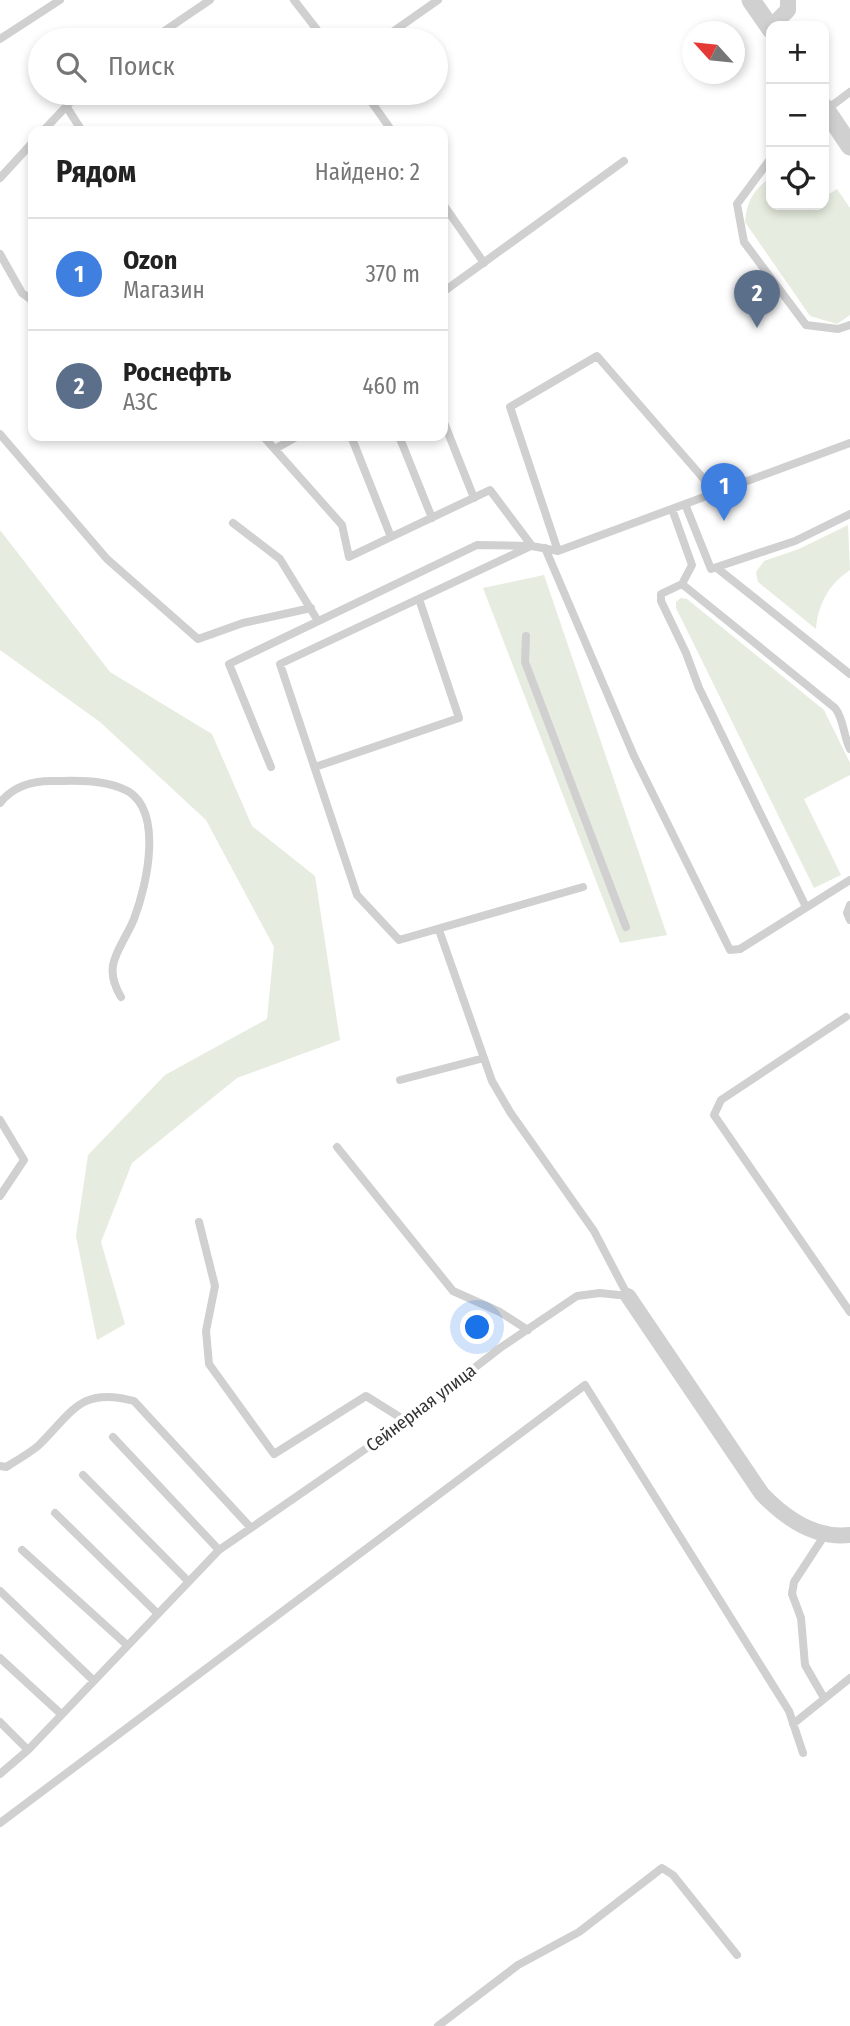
<!DOCTYPE html>
<html lang="ru">
<head>
<meta charset="utf-8">
<style>
  :root { --surface:#fff; --page:#f6f6f6; --text:#222; --muted:#767676; --line:#e0e0e0; --accent:#db2777 }
  body { margin:0; font-family:"Fira Sans Condensed",sans-serif; background:var(--page); color:var(--text) }
  .controls { position:absolute; right:21px; top:21px; display:grid; overflow:hidden; border-radius:14px; box-shadow:0 4px 10px #0003 }
  .controls button { width:63px; height:63px; display:grid; place-items:center; padding:0; border:0; border-bottom:2px solid var(--line); background:var(--surface); color:var(--text); font:35px sans-serif }
  .compass { position:absolute; left:682px; top:21px; width:63px; height:63px; border-radius:50%; background:var(--surface); box-shadow:0 4px 10px #0003; rotate:297deg }
  .you { position:absolute; left:478px; top:1328px; width:24px; height:24px; margin:-18px; border:5px solid #fff; border-radius:50%; background:#1a73e8; box-shadow:0 0 0 10px #1a73e833 }
  .badge { display:grid; place-items:center; width:46px; height:46px; border-radius:50%; background:var(--accent); color:#fff; font-size:23px; font-weight:700 }
  .pin { position:absolute; translate:-50% -58px; filter:drop-shadow(0 2px 4px #0008) }
  .pin::after { content:''; position:absolute; top:37px; width:24px; height:21px; background:inherit; clip-path:polygon(0 0,100% 0,50% 100%) }
  .list { margin:0; padding:0; list-style:none }
  h2 { display:flex; justify-content:space-between; align-items:center; height:91px; margin:0; padding:0 28px; font-size:30px }
  h2 small { font-size:23px; font-weight:400; color:var(--muted) }
  .list li { display:grid; grid-template-columns:46px 1fr auto; gap:21px; align-items:center; box-sizing:border-box; height:112px; padding:0 28px; border-top:2px solid var(--line) }
  .list b { display:block; font-size:26px; white-space:nowrap }
  .list p { margin:0; font-size:23px; white-space:nowrap; color:var(--muted) }
  .list em { font-size:23px; font-style:normal; color:var(--muted) }
  .icon { flex:none; width:38px; height:38px; fill:none; stroke:currentColor; stroke-width:2; stroke-linecap:round; stroke-linejoin:round }
  .map { position:relative; flex:none; width:850px; height:2026px; overflow:hidden }
  .search { position:absolute; background:var(--surface); box-shadow:0 4px 10px #0003; left:28px; top:28px; width:420px; height:77px; display:flex; align-items:center; gap:18px; box-sizing:border-box; padding:0 24px; border-radius:38px; color:var(--muted); font-size:26px }
  .panel { position:absolute; background:var(--surface); box-shadow:0 4px 10px #0003; left:28px; top:126px; width:420px; height:315px; border-radius:14px }
  .map>svg:first-child { display:block }
</style>
</head>
<body>
<div class="map">
<svg width="850" height="2026" viewBox="0 0 850 2026">
  <rect width="100%" height="100%" fill="#fff"/>
  <!-- green -->
  <path fill="#e6ecdf" d="M 771,177 L 771,205 L 824,205 L 824,197 L 837,189 L 850,208 L 850,315 L 837,324 L 810,316 L 745,222 C 747,201 753,190 771,177 Z
    M 848,525 L 850,570 C 829,584 818,604 816,629 L 758,582 L 756,572 L 764,561 L 799,549 Z
    M 0,530 L 110,672 L 212,734 L 252,826 L 315,876 L 340,1040 L 237,1078 L 132,1163 L 101,1242 L 125,1324 L 97,1340 L 76,1236 L 88,1155 L 165,1075 L 267,1019 L 274,947 L 206,820 L 100,722 L 0,650 Z
    M 544,575 L 667,935 L 620,943 L 483,588 Z
    M 681,598 L 687,599 L 824,710 L 850,763 L 850,775 L 804,799 L 841,875 L 814,888 L 676,608 L 676,602 Z"/>
  <g fill="none" stroke-linecap="round" stroke-linejoin="round">
    <!-- service -->
    <path stroke="#d0d0d0" stroke-width="8" d="M 294,0 L 325,40
      M 0,39 L 60,0
      M 151,40 L 210,0
      M 381,40 L 438,0
      M 365,93 L 392,131
      M 66,106 L 82,131
      M 826,110 L 850,92
      M 43,131 L 79,93
      M 771,158 L 737,204 L 744,242 L 806,325 L 838,329 L 850,325
      M 0,178 L 33,142
      M 443,204 L 484,263
      M 0,254 L 22,293 L 33,301
      M 443,292 L 624,161
      M 443,420 L 474,498
      M 0,434 L 107,559 L 198,639 L 243,623 L 311,608
      M 263,436 L 342,525 L 349,557 L 490,490 L 532,546
      M 351,436 L 391,537
      M 399,436 L 432,518
      M 275,449 L 298,436
      M 685,504 L 711,569 L 795,541 L 850,514
      M 672,509 L 692,565 L 682,584 L 661,594 L 661,601 L 686,653 L 699,688 L 806,907
      M 233,523 L 280,559 L 318,621
      M 529,547 L 280,664 L 357,895 L 399,940 L 583,887
      M 545,548 L 634,756 L 730,950 L 740,949 L 850,880
      M 558,551 L 510,407 L 597,356 L 716,493
      M 717,568 L 850,674
      M 682,584 L 835,708 C 844,719 843,735 850,749
      M 526,636 L 525,662 L 626,927
      M 271,767 L 229,664 L 477,545 L 532,546 L 558,551 L 850,443
      M 315,767 L 459,718 L 419,599
      M 0,803 C 13,786 32,781 52,781 C 75,781 98,779 121,788 C 166,804 147,885 134,919 C 121,950 101,964 121,997
      M 850,905 L 847,913 L 850,920
      M 439,930 L 492,1081 L 510,1112 L 594,1231 L 628,1296
      M 846,1017 L 721,1100 L 714,1115 L 850,1312
      M 400,1080 L 484,1058
      M 0,1120 L 24,1160 L 0,1196
      M 337,1147 L 453,1291 L 500,1312 L 528,1330
      M 199,1222 L 215,1286 L 206,1331 L 209,1364 L 274,1454 L 366,1396 L 406,1421
      M 113,1437 L 219,1550
      M 0,1466 L 6,1467 C 16,1461 28,1454 38,1446 C 72,1413 80,1386 134,1401 L 251,1528 L 406,1421 L 500,1348 L 577,1296 L 600,1293 L 628,1296
      M 83,1475 L 188,1581
      M 55,1513 L 157,1613
      M 22,1550 L 127,1645
      M 0,1591 L 94,1681
      M 0,1658 L 61,1714
      M 824,1698 L 805,1665 L 801,1618 L 792,1594 L 794,1582 L 826,1533
      M 0,1722 L 28,1750
      M 793,1724 L 850,1678
      M 0,1774 L 28,1750 L 219,1550 L 251,1528
      M 0,1823 L 585,1385 L 789,1711 L 803,1753
      M 438,2026 L 518,1965 L 579,1932 L 662,1868 L 673,1875 L 737,1955"/>
    <!-- minor -->
    <path stroke="#d0d0d0" stroke-width="16" d="M 772,26 L 788,10 L 788,0
      M 628,1296 L 762,1494 C 785,1518 815,1539 850,1535"/>
    <!-- tertiary -->
    <path stroke="#d0d0d0" stroke-width="19" d="M 751,0 L 771,29
      M 824,107 L 850,146"/>
  </g>
  <g text-anchor="middle" dominant-baseline="central" stroke-width="7" stroke-linejoin="round" paint-order="stroke">
    <!-- street labels -->
    <g font-size="18" fill="#333" stroke="#fff">
      <text transform="translate(421 1408) rotate(-37)">Сейнерная улица</text>
    </g>
  </g>
</svg>
<div class="controls">
<button>+</button>
<button>−</button>
<button><svg class="icon" aria-label="locate" viewBox="0 0 24 24"><circle cx="12" cy="12" r="6"/><path d="M12 2v4M12 18v4M2 12h4M18 12h4"/></svg></button>
</div>
<svg class="compass" viewBox="-18 -18 36 36"><path d="M0-13l5 13h-10z" fill="#e53935"/><path d="M0 13l5-13h-10z" fill="#767676"/></svg>
<div class="you"></div>
<div class="pin badge" style="left:724px;top:521px;background:#3f7fe0">1</div>
<div class="pin badge" style="left:757px;top:328px;background:#5c6f8a">2</div>
<div class="search"><svg class="icon" aria-label="search" viewBox="0 0 24 24"><circle cx="10" cy="10" r="6"/><path d="M15 15l6 6"/></svg>Поиск</div>
<section class="panel">
<h2>Рядом<small>Найдено: 2</small></h2>
<ul class="list">
<li><span class="badge" style="background:#3f7fe0">1</span><div><b>Ozon</b><p>Магазин</p></div><em>370 m</em></li>
<li><span class="badge" style="background:#5c6f8a">2</span><div><b>Роснефть</b><p>АЗС</p></div><em>460 m</em></li>
</ul>
</section>
</div>
</body>
</html>
